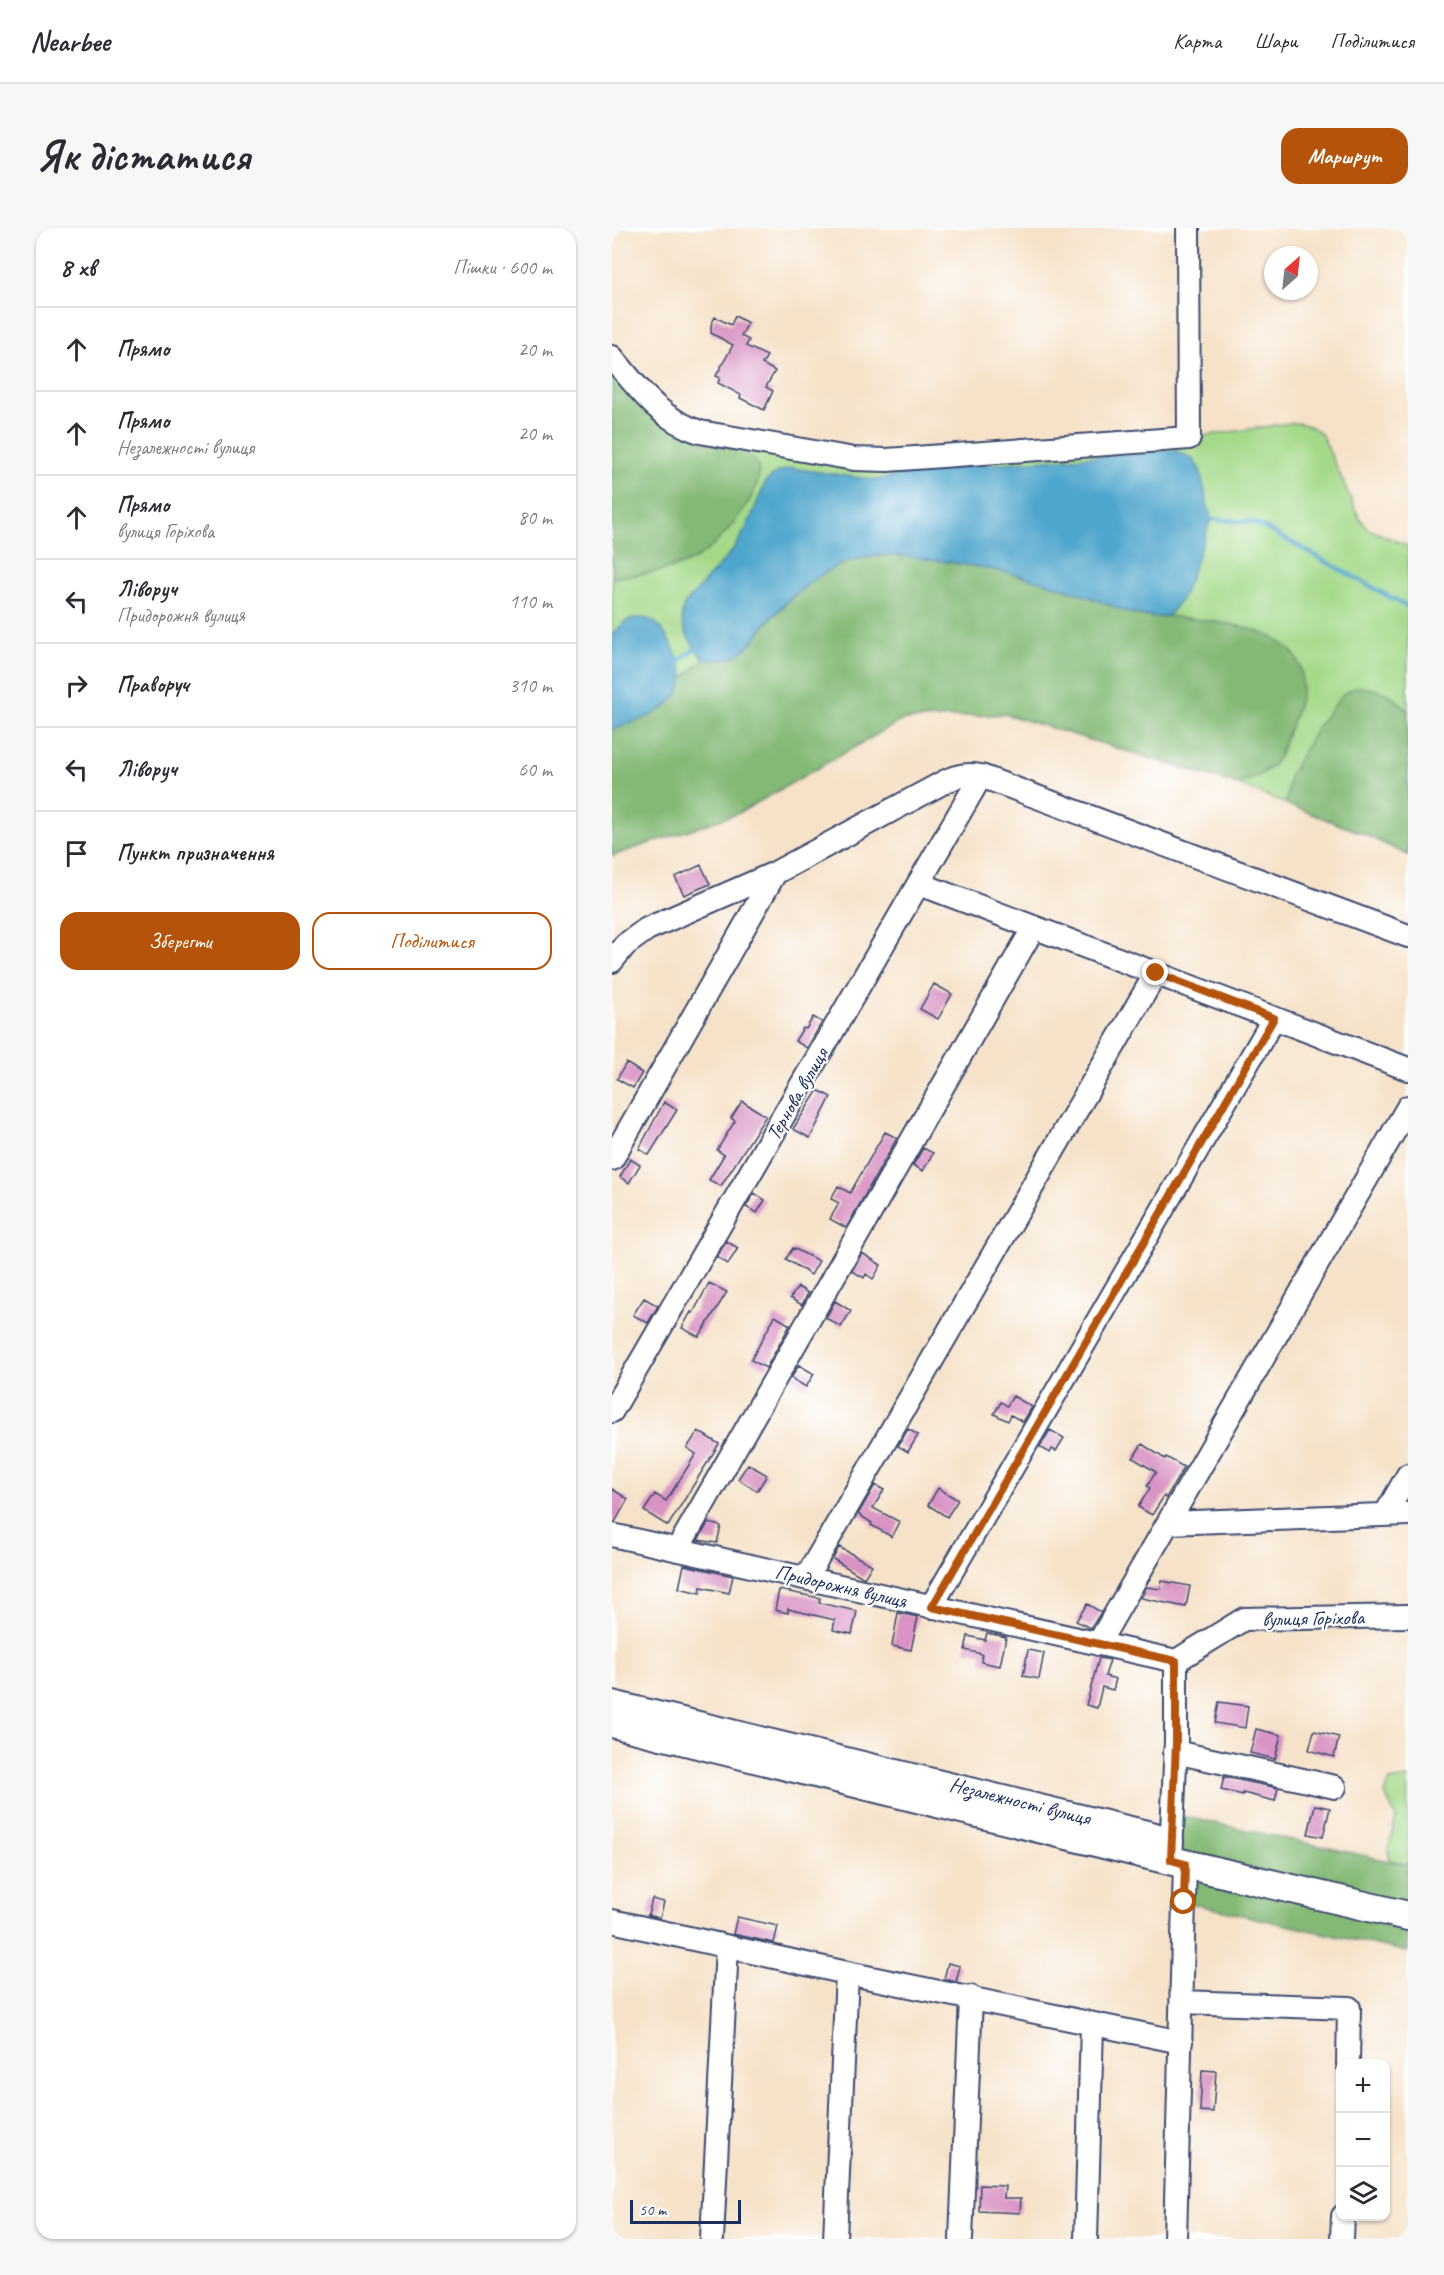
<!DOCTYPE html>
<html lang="uk">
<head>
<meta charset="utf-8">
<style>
  :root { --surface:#fff; --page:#f7f7f7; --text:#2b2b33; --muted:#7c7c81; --line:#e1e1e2; --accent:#b45309 }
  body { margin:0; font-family:Caveat,sans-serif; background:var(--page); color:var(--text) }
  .controls { position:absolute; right:18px; bottom:18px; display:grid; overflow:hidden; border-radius:12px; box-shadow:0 2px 4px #0004 }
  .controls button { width:54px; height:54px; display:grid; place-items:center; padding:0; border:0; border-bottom:2px solid var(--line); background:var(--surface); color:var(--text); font:30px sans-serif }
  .compass { position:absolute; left:652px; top:18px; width:54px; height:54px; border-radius:50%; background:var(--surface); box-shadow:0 2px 4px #0004; rotate:27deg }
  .scale { position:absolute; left:18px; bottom:15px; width:111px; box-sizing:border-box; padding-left:6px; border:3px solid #1b2f5e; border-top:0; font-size:16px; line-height:21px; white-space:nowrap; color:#1b2f5e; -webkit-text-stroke:4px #fff; paint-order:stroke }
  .stop { position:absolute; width:18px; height:18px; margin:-14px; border:4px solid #b45309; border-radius:50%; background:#fff }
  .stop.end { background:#b45309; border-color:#fff; box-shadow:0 2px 6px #0008 }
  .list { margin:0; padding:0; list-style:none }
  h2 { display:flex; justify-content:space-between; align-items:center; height:78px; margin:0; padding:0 24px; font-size:26px }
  h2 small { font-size:20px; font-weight:400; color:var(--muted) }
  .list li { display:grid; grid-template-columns:39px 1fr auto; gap:18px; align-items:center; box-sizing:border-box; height:84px; padding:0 24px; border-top:2px solid var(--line) }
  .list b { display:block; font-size:22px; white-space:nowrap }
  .list p { margin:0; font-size:20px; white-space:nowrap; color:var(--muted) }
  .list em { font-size:20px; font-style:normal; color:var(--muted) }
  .actions { display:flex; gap:12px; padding:18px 24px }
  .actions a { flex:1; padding:14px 0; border:2px solid var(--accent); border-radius:18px; text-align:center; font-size:21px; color:var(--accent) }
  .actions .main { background:var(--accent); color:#fff }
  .icon { flex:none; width:33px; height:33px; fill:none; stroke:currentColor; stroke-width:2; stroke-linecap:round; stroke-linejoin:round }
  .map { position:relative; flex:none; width:796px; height:2011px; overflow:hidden; border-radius:18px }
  header { display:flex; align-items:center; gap:36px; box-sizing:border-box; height:84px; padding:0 30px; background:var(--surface); border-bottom:2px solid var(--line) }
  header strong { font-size:28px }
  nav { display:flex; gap:33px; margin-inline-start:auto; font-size:21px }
  .intro { display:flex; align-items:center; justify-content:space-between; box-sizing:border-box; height:144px; padding:0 36px }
  h1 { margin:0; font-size:42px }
  .button { padding:15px 27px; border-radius:18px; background:var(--accent); color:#fff; font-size:21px; font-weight:700 }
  main { display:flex; gap:36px; padding:0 36px }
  aside { flex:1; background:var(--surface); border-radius:18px; box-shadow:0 2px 4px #0004 }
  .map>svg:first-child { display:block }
</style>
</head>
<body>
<header>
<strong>Nearbee</strong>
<nav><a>Карта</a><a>Шари</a><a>Поділитися</a></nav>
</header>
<div class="intro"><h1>Як дістатися</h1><a class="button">Маршрут</a></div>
<main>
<aside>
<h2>8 хв<small>Пішки · 600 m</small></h2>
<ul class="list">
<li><svg class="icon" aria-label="ahead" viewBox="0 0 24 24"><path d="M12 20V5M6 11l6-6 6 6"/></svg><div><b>Прямо</b></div><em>20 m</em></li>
<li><svg class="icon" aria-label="ahead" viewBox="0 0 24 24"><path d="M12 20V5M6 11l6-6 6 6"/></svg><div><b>Прямо</b><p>Незалежності вулиця</p></div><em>20 m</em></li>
<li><svg class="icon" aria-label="ahead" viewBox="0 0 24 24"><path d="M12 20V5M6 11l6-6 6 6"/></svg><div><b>Прямо</b><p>вулиця Горіхова</p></div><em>80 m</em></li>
<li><svg class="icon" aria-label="left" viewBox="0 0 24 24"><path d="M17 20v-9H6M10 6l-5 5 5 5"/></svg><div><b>Ліворуч</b><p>Придорожня вулиця</p></div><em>110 m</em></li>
<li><svg class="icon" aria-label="right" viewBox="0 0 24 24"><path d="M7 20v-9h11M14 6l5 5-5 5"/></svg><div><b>Праворуч</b></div><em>310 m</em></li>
<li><svg class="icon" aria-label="left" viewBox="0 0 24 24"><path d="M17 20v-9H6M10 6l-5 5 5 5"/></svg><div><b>Ліворуч</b></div><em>60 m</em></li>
<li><svg class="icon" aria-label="arrive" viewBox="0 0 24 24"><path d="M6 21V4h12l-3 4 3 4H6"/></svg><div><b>Пункт призначення</b></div></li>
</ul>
<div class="actions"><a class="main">Зберегти</a><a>Поділитися</a></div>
</aside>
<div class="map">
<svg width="796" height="2011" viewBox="0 0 796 2011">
  <rect width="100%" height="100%" fill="#fff"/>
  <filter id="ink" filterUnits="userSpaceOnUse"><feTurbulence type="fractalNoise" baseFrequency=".0167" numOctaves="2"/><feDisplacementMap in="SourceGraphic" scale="12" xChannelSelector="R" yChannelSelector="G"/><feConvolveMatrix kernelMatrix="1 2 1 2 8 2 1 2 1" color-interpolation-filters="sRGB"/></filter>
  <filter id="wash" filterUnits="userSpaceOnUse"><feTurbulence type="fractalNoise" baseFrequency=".008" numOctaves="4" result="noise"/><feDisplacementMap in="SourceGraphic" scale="24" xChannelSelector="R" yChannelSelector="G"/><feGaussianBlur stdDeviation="1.35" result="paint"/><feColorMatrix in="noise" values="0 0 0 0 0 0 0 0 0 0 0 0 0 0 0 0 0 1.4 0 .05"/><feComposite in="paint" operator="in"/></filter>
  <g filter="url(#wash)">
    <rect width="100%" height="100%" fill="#f6e2c9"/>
    <!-- green -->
    <path fill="#a4d989" stroke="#608474" stroke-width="1.5" d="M 0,129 L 47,183 L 242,231 L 577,210 L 678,195 C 692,195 700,197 710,207 L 748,291 L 756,301 L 796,318 L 796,627 L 752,606 L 624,556 L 393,486 L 290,492 L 127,585 L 0,628 Z
      M 796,1550 L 796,1637 L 777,1631 L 776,1621 L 784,1589 L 773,1566 L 778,1553 Z"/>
    <!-- forest -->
    <path fill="#83b975" stroke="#4f746a" stroke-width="1.5" d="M 0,129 L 36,172 L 130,221 C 139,227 147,234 147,246 C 145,273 104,320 81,332 C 57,344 26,347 0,350 Z
      M 287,327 C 326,332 368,335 406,346 C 428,352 451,358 472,367 C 500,377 525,393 556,388 C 593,393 651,395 678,422 C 702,446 685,483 674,509 C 672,515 670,524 666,530 C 657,545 639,552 624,556 L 393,486 L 290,492 L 127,585 L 0,628 L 0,502 L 45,484 L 65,467 L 71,450 L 92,431 C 130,434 136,416 159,391 C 174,375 192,357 211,345 C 235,331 260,328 287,327 Z
      M 745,459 C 770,461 779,465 796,483 L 796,627 L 752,606 L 674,576 L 678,547 L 706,498 L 731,466 Z
      M 561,1586 L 796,1637 L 796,1724 L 572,1674 Z"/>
    <!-- water -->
    <path fill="#4fa6cc" stroke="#356a95" stroke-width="1.5" d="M 553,223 L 565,223 L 581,231 L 588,242 L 599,291 L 571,369 L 556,388 C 524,393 499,376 469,366 C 418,348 367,337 314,331 C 295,328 274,325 255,329 C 216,336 183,363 157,392 C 146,405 138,421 123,428 C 112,433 103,432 92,431 C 80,417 64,396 72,377 L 121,322 L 135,299 L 154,253 L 166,244 L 180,240 L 264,252 L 314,241 Z
      M 21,390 C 27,390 33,389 39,392 C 52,399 71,434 71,449 C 71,453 68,462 65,466 C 52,487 21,494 0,502 L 0,407 L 12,394 Z"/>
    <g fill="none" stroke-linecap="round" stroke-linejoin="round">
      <!-- stream -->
      <path stroke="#4fa6cc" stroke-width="4.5" d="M 595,291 L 639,294 L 653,300 L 796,379
        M 63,436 L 87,417"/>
    </g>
    <g id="blocks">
      <!-- building -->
      <path fill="#d892c3" d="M 123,88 L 136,95 L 129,108 L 137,112 L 134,118 L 155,128 L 150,136 L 163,143 L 154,159 L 161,163 L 152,182 L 128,170 L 129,167 L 106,155 L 108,150 L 104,148 L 121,117 L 99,105 L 99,97 L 103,89 L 119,97 Z
        M 89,637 L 98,656 L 72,667 L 63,649 Z
        M 322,756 L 340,766 L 326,791 L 308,781 Z
        M 201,789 L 210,794 L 195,820 L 183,813 L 191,800 L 194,801 Z
        M 14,835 L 30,845 L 21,860 L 5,851 Z
        M 206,862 L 219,869 L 198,910 L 181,901 Z
        M 130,873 L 154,888 L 109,958 L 97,952 L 112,927 L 105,922 L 123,893 L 119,890 Z
        M 52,874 L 65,882 L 37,927 L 27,921 Z
        M 273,904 L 285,910 L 234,1000 L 218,991 L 227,975 L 219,971 L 226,958 L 238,965 Z
        M 311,920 L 321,925 L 311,943 L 301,937 Z
        M 18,931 L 28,937 L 17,955 L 8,949 Z
        M 142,965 L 153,972 L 145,985 L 134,979 Z
        M 114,1013 L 126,1020 L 116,1036 L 105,1029 Z
        M 181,1020 L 207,1033 L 199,1047 L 174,1031 Z
        M 250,1025 L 269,1037 L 261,1051 L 254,1046 L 252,1050 L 240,1043 Z
        M 97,1055 L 115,1064 L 87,1109 L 70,1100 L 79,1084 L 81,1085 Z
        M 186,1059 L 196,1065 L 190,1077 L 178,1070 Z
        M 32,1070 L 46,1078 L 36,1095 L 21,1087 Z
        M 223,1073 L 239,1083 L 229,1099 L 214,1090 Z
        M 163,1088 L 178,1097 L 154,1140 L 139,1132 Z
        M 187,1137 L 202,1146 L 194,1159 L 179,1150 Z
        M 401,1168 L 420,1179 L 411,1194 L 399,1187 L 396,1193 L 382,1186 L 389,1174 L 395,1178 Z
        M 296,1201 L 306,1207 L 296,1224 L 286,1218 Z
        M 438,1202 L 452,1210 L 444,1223 L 440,1221 L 438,1225 L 428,1219 Z
        M 86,1203 L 107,1216 L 56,1298 L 32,1283 L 43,1266 L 54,1273 L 84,1226 L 75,1220 Z
        M 530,1216 L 553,1231 L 554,1229 L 572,1239 L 554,1270 L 552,1268 L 540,1287 L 526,1279 L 538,1260 L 535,1258 L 544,1244 L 521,1230 Z
        M 136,1236 L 155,1247 L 145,1263 L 126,1251 Z
        M 263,1257 L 272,1262 L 261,1280 L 288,1294 L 280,1309 L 259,1297 L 260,1295 L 246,1286 Z
        M 326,1260 L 346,1272 L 335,1289 L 316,1277 Z
        M 0,1261 L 16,1271 L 3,1294 L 0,1294 Z
        M 96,1295 L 109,1298 L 105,1315 L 86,1312 Z
        M 227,1319 L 260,1337 L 252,1350 L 221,1331 Z
        M 72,1337 L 121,1348 L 117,1365 L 89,1359 L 88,1365 L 67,1360 Z
        M 550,1353 L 578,1358 L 574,1379 L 529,1370 L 535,1359 L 549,1361 Z
        M 167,1362 L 208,1370 L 207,1375 L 245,1383 L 240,1406 L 221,1402 L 223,1392 L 176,1381 L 176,1385 L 163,1382 Z
        M 475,1376 L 489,1384 L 479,1400 L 464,1393 Z
        M 286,1385 L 306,1389 L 299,1422 L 280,1418 Z
        M 375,1405 L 394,1409 L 388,1438 L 369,1434 L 370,1426 L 353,1422 L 356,1408 L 373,1412 Z
        M 416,1422 L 432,1425 L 427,1451 L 411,1448 Z
        M 487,1430 L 498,1432 L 493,1448 L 504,1451 L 501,1462 L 490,1459 L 485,1480 L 474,1477 Z
        M 607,1474 L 636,1478 L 633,1500 L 603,1495 Z
        M 644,1501 L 669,1507 L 663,1531 L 638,1525 Z
        M 702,1503 L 727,1509 L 722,1529 L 697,1522 Z
        M 612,1549 L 666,1560 L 663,1573 L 631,1565 L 631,1567 L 609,1562 Z
        M 703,1577 L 718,1580 L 711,1609 L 696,1606 Z
        M 40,1671 L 52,1674 L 48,1690 L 36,1687 Z
        M 125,1689 L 166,1698 L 162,1715 L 121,1706 Z
        M 336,1735 L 348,1738 L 344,1754 L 332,1751 Z
        M 590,1842 L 604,1843 L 601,1884 L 588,1883 Z
        M 368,1957 L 393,1958 L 392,1970 L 409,1970 L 408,1985 L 367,1983 Z"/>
    </g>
  </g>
  <g filter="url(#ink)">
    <use href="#blocks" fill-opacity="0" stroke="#3c4a6e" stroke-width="1.5"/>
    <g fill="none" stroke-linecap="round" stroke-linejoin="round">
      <!-- minor casing -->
      <g stroke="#3c4a6e" stroke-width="26">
        <path id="minor" d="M 0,129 C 27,161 47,191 88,204 L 242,231 L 275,232 L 577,210 L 576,0
          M 308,656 L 796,841
          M 0,733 L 13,717 L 35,701 L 163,645 L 334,553 C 347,547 356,546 369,548 L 796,708
          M 0,931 L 163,645
          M 0,1183 L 369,548
          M 773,1287 L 796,1247
          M 556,1295 L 796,1286
          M 0,1307 L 564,1433
          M 65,1322 L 422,699
          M 194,1350 L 544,745
          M 319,1379 L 662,790
          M 486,1416 L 796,879
          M 0,1474 L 543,1606 L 560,1612 L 559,1632 L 575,1637
          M 563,1524 L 723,1559
          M 559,1626 L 564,1513 L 564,1433 L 632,1391 L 796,1388
          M 0,1693 L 235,1745 L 569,1814
          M 570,1774 L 737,1780 L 736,1836
          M 100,2011 L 115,1719
          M 223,2011 L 235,1745
          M 349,2011 L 359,1769
          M 474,2011 L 480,1797
          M 563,2011 L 573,1636
          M 730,2011 L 731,1988"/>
      </g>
      <!-- major casing -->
      <g stroke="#3c4a6e" stroke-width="32">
        <path id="major" d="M 0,1495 L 573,1636 L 796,1688"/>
      </g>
      <!-- minor -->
      <use href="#minor" stroke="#fff" stroke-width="22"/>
      <!-- major -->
      <use href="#major" stroke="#fff" stroke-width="28"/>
    </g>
  </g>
  <g fill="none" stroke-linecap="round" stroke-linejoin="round" filter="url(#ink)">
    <!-- route -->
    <path stroke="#b45309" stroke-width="8" d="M 544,745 L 662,790 L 320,1379 L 564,1433 L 564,1514 L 559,1632 L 573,1636 L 572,1674"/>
  </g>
  <g text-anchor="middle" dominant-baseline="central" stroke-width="4.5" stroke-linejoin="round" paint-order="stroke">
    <!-- street labels -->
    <g font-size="21" fill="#1b2f5e" stroke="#fff">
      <text transform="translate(185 866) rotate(-60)">Тернова вулиця</text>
      <text transform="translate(229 1358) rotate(13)">Придорожня вулиця</text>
      <text transform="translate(701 1390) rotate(-1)">вулиця Горіхова</text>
      <text transform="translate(408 1573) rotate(14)">Незалежності вулиця</text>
    </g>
  </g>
</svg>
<div class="controls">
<button>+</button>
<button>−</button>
<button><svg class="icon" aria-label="layers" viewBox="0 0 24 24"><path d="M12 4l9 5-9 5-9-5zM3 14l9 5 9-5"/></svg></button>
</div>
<svg class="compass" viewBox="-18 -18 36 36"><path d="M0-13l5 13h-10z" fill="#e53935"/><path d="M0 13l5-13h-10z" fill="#7c7c81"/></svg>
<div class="scale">50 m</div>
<div class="stop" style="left:572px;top:1674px"></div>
<div class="stop end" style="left:544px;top:745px"></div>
</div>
</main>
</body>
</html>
